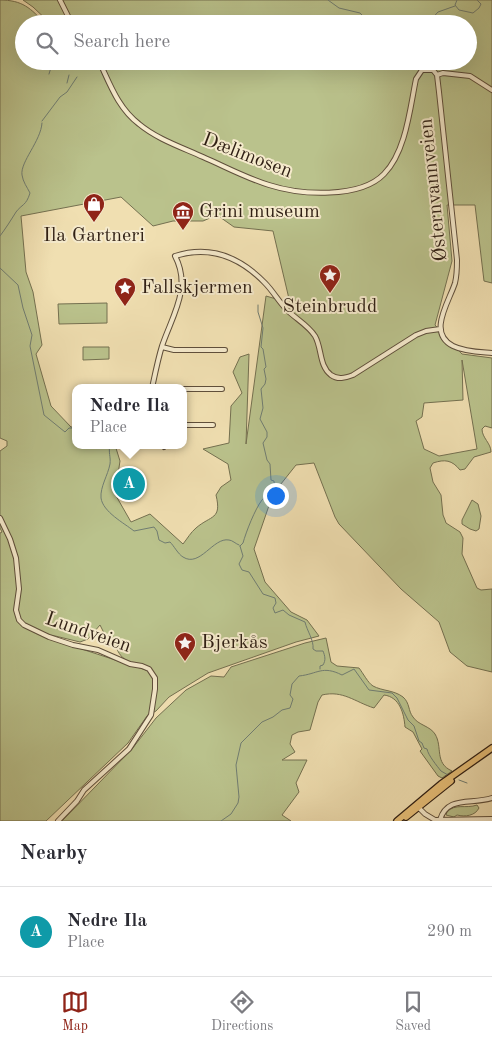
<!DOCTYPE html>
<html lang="en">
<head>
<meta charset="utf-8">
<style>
  :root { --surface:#fff; --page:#f2f2f3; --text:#2b2b33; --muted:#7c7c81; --line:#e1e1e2; --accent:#8f2418 }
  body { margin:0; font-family:"Old Standard TT",serif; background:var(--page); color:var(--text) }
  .you { position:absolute; left:275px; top:495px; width:18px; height:18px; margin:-12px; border:4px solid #fff; border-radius:50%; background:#1a73e8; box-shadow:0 0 0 8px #1a73e833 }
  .badge { display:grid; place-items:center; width:32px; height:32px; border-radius:50%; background:var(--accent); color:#fff; font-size:16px; font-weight:700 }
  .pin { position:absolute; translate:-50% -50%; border:2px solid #fff; box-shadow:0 1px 5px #0006 }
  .popup { position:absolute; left:72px; top:384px; width:115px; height:65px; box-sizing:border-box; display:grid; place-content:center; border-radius:10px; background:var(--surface); filter:drop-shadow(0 1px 4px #0005); font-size:16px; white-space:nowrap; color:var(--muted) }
  .popup b { font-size:19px; color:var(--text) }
  .popup::after { content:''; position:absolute; left:50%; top:100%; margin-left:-10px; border:10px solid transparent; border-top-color:var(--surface) }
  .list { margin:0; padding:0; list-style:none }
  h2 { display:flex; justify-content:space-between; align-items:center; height:65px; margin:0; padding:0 20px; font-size:21px }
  h2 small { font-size:16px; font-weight:400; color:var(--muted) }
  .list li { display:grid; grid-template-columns:32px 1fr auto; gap:15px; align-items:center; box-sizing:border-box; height:90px; padding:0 20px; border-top:1px solid var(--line) }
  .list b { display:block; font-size:19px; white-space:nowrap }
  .list p { margin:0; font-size:16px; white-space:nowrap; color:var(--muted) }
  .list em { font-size:16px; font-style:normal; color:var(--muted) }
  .icon { flex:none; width:28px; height:28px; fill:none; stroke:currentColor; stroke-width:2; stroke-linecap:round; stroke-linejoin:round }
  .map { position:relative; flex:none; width:492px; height:821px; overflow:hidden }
  .search { position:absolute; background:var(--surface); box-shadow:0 5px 20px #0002; left:15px; right:15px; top:15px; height:55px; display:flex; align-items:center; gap:12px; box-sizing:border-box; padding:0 18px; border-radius:28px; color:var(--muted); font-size:19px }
  .sheet { height:155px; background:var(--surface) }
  nav { display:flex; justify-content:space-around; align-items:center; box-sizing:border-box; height:70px; border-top:1px solid var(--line); background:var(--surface); font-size:14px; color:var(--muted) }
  nav a { display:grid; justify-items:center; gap:2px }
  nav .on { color:var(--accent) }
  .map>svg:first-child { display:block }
</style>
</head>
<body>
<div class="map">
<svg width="492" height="821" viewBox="0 0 492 821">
  <rect width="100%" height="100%" fill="#f0dfb1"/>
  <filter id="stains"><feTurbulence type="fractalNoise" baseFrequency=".004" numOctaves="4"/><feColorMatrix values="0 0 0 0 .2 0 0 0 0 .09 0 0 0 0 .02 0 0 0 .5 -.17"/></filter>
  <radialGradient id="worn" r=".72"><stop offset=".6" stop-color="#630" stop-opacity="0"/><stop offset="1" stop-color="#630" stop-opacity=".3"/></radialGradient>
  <!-- green -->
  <path fill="#bac28c" stroke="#747050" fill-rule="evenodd" d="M 0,0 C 22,0 31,8 45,24 L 24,24 L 24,61 L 468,61 L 468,24 L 51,24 L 33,7 L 23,0 L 492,0 L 492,283 L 484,281 L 475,205 L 447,205 L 452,261 L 435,325 L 462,354 L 492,358 L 492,428 L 485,426 L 482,429 C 482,438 491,443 491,452 L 474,457 L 465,469 L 460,470 C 452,460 445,459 433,463 L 430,468 L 433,482 L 441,495 L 443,515 L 445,520 L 446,523 L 460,532 L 463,538 L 462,554 L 477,588 L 481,590 L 492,589 L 492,672 L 467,666 L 450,652 L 439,622 L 401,589 L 339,524 L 335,517 L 314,463 L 296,465 L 273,494 L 254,549 L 265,582 L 291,612 L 307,620 L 319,636 L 296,642 L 208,673 L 169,697 L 156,711 L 147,716 L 128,743 L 46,821 L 0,821 L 0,533 L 2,532 L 0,528 L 0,451 L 7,446 L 7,441 L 0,438 ZM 121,197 L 153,226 L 173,221 L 203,221 L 217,215 L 234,227 L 273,231 L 290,303 L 266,296 L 246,444 L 249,354 L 240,357 L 233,372 L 242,393 L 231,406 L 229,443 L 203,449 L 228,464 L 231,480 L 221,487 L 216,495 C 222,520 211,515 196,528 C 191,532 187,539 183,544 L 150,514 L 131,522 L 115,494 L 120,461 L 115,445 L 75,445 L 75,427 L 71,427 L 51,406 L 36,354 L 42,345 L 33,292 L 26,272 L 21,216 ZM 462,360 L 477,449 L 439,456 L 424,449 L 416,421 L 422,417 L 424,403 L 463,400 ZM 100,625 L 104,633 L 115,639 C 116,659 130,663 146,670 L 54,640 L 43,633 L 80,642 L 88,639 Z
    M 107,303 L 107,323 L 59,324 L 58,304 Z
    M 83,347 L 109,347 L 109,359 L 83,360 Z
    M 472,500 L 478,504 L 481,516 L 479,529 L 476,531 L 470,529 L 462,524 L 462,520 Z
    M 326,638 L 331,662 L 337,666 L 359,668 C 363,673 368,683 373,686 C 382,691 394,690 403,697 C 410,703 408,711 413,717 C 418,725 430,726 435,734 C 443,747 434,763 452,771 L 442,778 L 438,776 L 420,751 L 422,749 L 413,732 L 405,727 C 404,714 400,697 384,695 L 374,708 C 355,702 343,690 322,695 L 318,702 L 310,730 L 298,732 L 292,735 L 290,744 L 295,752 L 282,760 L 307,760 L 296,783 L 299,792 L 282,815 L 291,821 L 62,821 L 132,749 L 156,718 L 186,690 L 211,676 L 224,677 L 231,667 L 305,643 Z
    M 477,805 L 479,808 C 475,816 465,817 457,815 L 454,817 L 446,815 L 447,812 C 455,803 466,809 477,805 Z"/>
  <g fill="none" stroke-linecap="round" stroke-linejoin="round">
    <!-- stream -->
    <path stroke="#707d72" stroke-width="1" d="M 328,0 L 339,8 L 360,13 L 371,24
      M 457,0 L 455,5 L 459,10 L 473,13 L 479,8 L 481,4 L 477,0
      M 427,24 L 438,12 L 455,6
      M 49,74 L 53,61
      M 67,83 L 69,75
      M 42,121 L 60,97 L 67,92 L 77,77
      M 0,236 C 6,228 11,220 16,212 C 22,204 26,206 30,193 C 27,187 23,182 22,175 C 20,162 41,141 42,123
      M 0,268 L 18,285 L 23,308 L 32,335 L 30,346 L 44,415 L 65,432 L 69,428 L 75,428
      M 110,445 C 108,452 111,457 110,464 C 108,475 100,487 101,498 C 103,512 124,523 134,531 L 154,527 L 157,531 L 159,540 L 165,543 L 170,542 C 174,546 178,554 183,557 C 200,568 213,537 229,540 C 232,540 236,544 239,545
      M 240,546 L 243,543 C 246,532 255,509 262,500 C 267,494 276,489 274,481 L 271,480 L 270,464 L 267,460 L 263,443 L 267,437 L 267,432 L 260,419 L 263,408 L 261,389 L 265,384 L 266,379 L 264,369 L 266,367 L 263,349 L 261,347 L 263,328 L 258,312 L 258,305
      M 240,546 L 243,556 L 239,564 L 242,570 L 249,572 L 263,594 L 275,598 L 276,603 L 273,608 L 275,613 L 283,610 L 289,615 L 305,622 C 307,631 314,640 313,649 L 316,651 L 323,651 C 325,656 326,660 323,665 L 320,666 L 320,669
      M 459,780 L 467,783
      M 221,821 L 231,814 L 238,803 L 239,797 L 236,765 L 241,743 L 262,722 L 273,717 L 282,710 L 290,708 L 293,699 L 290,695 L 292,684 L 299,676 C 318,674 322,665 342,675 L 354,669 L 369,690 L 392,693 L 397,698 L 408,720 L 414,726 L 419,741 L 422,743 L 424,748 L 427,749 C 428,755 437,766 441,771 L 448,775"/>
    <!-- street casing -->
    <g stroke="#5f4f3b" stroke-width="6">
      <path id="street" d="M 60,0 L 72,24
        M 99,61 C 110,84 118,108 139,124 C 157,139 181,147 203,157 C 224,166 246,178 269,185 C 300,195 360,199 384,174 C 406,152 410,108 416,79 L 422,70 L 433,70 L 437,75 L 439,92 L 457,260 C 457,267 457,275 455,283 C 449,302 427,333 453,346 C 465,352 480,352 492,353
        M 437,75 L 443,73 L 470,76 L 492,90
        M 162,347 L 174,350 L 225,350
        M 152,388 C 155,374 158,359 162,346 C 172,316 192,288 175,256 C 210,245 239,256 265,283 C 273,291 279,302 287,310 C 296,319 308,325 315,336 C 322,348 319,366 331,375 C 338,380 345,378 353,375 L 416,335 L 426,331 L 440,329
        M 183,389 L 222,389
        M 183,425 L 213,425
        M 163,445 L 164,447
        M 0,518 L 10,539 L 16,558 L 19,589 L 16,610 L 19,620 L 24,625 L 49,637 L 73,645 L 98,650 L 130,664 L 142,666 L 149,669 L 155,678 L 155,689 L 151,715 L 129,749 L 84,790 L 77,801 L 58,821
        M 417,806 L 425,814 L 435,820 L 492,819
        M 440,820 C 447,795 472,805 492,798"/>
    </g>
    <!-- primary casing -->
    <g stroke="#2f1f14" stroke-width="8">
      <path id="primary" d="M 406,817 L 451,781
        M 397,821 L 441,784 L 492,748"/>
    </g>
    <!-- street -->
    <use href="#street" stroke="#f5eacc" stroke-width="4"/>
    <!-- primary -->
    <use href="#primary" stroke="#e8c078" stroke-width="5.5"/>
  </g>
  <!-- icons -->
  <defs>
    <g id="shop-pin" transform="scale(1.125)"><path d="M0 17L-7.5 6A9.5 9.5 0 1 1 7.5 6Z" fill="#8f2418" stroke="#f5eacc"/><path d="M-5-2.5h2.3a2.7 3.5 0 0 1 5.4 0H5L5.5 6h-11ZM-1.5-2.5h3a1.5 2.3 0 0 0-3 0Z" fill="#fff"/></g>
    <g id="museum-pin" transform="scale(1.125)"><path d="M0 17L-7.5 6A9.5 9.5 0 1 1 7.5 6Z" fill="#8f2418" stroke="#f5eacc"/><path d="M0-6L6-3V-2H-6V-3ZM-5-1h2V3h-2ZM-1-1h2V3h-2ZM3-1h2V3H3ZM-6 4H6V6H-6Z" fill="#fff"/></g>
    <g id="sight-pin" transform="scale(1.125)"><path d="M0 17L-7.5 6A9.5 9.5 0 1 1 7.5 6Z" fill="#8f2418" stroke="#f5eacc"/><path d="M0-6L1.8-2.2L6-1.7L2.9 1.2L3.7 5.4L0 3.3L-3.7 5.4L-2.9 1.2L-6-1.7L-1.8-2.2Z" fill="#fff"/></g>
  </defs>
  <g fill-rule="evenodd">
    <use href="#shop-pin" x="94" y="204"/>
    <use href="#museum-pin" x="183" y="212"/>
    <use href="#sight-pin" x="330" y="275"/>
    <use href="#sight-pin" x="125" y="288"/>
    <use href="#sight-pin" x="185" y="643"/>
  </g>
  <g text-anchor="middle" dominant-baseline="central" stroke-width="4" stroke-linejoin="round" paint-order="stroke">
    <!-- street labels -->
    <g font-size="20" fill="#2f1f14" stroke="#f5eacc">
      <text transform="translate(247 156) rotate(21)">Dælimosen</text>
      <text transform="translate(434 190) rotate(-96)">Østernvannveien</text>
      <text transform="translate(88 633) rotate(19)">Lundveien</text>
    </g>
    <!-- poi labels -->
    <g font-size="20" fill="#2f1f14" stroke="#f5eacc" text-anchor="start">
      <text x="199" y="212">Grini museum</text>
      <text x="94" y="236" text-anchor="middle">Ila Gartneri</text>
      <text x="141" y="288">Fallskjermen</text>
      <text x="330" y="307" text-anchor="middle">Steinbrudd</text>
      <text x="201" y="643">Bjerkås</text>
    </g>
  </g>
  <rect width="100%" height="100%" filter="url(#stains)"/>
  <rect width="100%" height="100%" fill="url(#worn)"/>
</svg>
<div class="you"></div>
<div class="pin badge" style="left:129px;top:484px;background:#0f9aa8">A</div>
<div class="popup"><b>Nedre Ila</b>Place</div>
<div class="search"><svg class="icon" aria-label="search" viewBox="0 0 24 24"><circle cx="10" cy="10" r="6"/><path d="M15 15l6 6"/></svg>Search here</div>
</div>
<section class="sheet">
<h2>Nearby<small></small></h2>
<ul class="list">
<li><span class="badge" style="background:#0f9aa8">A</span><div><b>Nedre Ila</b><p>Place</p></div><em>290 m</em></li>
</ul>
</section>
<nav>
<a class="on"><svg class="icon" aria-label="map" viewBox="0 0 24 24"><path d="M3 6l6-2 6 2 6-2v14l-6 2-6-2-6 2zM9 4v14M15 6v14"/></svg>Map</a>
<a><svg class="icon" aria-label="directions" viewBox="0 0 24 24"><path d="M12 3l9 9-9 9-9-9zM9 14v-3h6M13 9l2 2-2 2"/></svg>Directions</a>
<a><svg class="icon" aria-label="saved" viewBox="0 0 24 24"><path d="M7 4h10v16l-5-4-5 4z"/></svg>Saved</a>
</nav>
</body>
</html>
